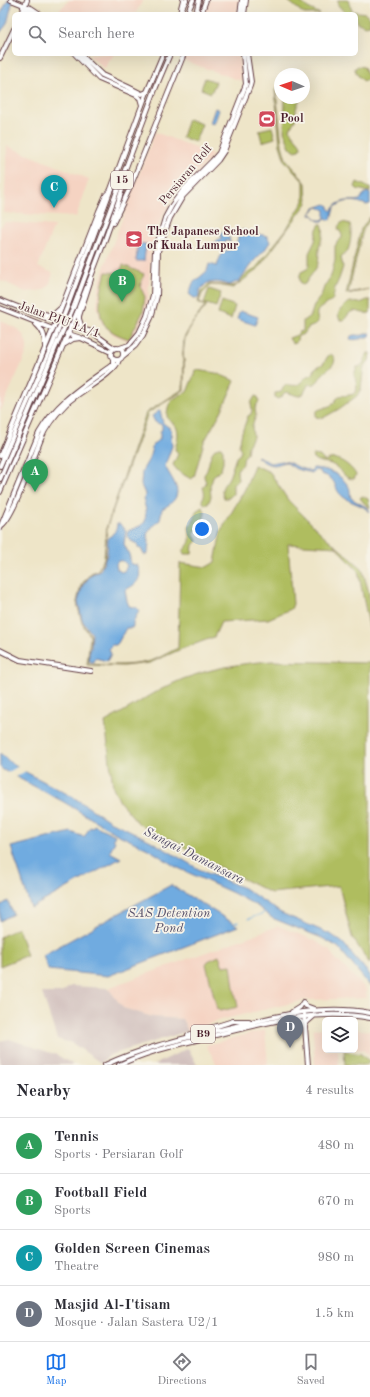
<!DOCTYPE html>
<html lang="en">
<head>
<meta charset="utf-8">
<style>
  :root { --surface:#fff; --page:#f7f7f7; --text:#2b2b33; --muted:#7c7c81; --line:#e1e1e2; --accent:#1a73e8 }
  body { margin:0; font-family:"Old Standard TT",serif; background:var(--page); color:var(--text) }
  .controls { position:absolute; right:12px; bottom:12px; display:grid; overflow:hidden; border-radius:6px; box-shadow:0 4px 16px #0002 }
  .controls button { width:36px; height:36px; display:grid; place-items:center; padding:0; border:0; border-bottom:1px solid var(--line); background:var(--surface); color:var(--text); font:20px sans-serif }
  .compass { position:absolute; left:274px; top:68px; width:36px; height:36px; border-radius:50%; background:var(--surface); box-shadow:0 4px 16px #0002; rotate:272deg }
  .you { position:absolute; left:202px; top:529px; width:14px; height:14px; margin:-10px; border:3px solid #fff; border-radius:50%; background:#1a73e8; box-shadow:0 0 0 6px #1a73e833 }
  .badge { display:grid; place-items:center; width:26px; height:26px; border-radius:50%; background:var(--accent); color:#fff; font-size:13px; font-weight:700 }
  .pin { position:absolute; translate:-50% -33px; filter:drop-shadow(0 1px 2px #0008) }
  .pin::after { content:''; position:absolute; top:21px; width:14px; height:12px; background:inherit; clip-path:polygon(0 0,100% 0,50% 100%) }
  .list { margin:0; padding:0; list-style:none }
  h2 { display:flex; justify-content:space-between; align-items:center; height:52px; margin:0; padding:0 16px; font-size:17px }
  h2 small { font-size:13px; font-weight:400; color:var(--muted) }
  .list li { display:grid; grid-template-columns:26px 1fr auto; gap:12px; align-items:center; box-sizing:border-box; height:56px; padding:0 16px; border-top:1px solid var(--line) }
  .list b { display:block; font-size:15px; white-space:nowrap }
  .list p { margin:0; font-size:13px; white-space:nowrap; color:var(--muted) }
  .list em { font-size:13px; font-style:normal; color:var(--muted) }
  .icon { flex:none; width:22px; height:22px; fill:none; stroke:currentColor; stroke-width:2; stroke-linecap:round; stroke-linejoin:round }
  .map { position:relative; flex:none; width:370px; height:1065px; overflow:hidden }
  .search { position:absolute; background:var(--surface); box-shadow:0 4px 16px #0002; left:12px; right:12px; top:12px; height:44px; display:flex; align-items:center; gap:10px; box-sizing:border-box; padding:0 14px; border-radius:6px; color:var(--muted); font-size:15px }
  .sheet { height:276px; background:var(--surface) }
  nav { display:flex; justify-content:space-around; align-items:center; box-sizing:border-box; height:56px; border-top:1px solid var(--line); background:var(--surface); font-size:11px; color:var(--muted) }
  nav a { display:grid; justify-items:center; gap:2px }
  nav .on { color:var(--accent) }
  .map>svg:first-child { display:block }
</style>
</head>
<body>
<div class="map">
<svg width="370" height="1065" viewBox="0 0 370 1065">
  <rect width="100%" height="100%" fill="#f7f3e8"/>
  <filter id="ink" filterUnits="userSpaceOnUse"><feTurbulence type="fractalNoise" baseFrequency=".025" numOctaves="2"/><feDisplacementMap in="SourceGraphic" scale="8" xChannelSelector="R" yChannelSelector="G"/><feConvolveMatrix kernelMatrix="1 2 1 2 8 2 1 2 1" color-interpolation-filters="sRGB"/></filter>
  <filter id="wash" filterUnits="userSpaceOnUse"><feTurbulence type="fractalNoise" baseFrequency=".012" numOctaves="4" result="noise"/><feDisplacementMap in="SourceGraphic" scale="16" xChannelSelector="R" yChannelSelector="G"/><feGaussianBlur stdDeviation="0.9" result="paint"/><feColorMatrix in="noise" values="0 0 0 0 0 0 0 0 0 0 0 0 0 0 0 0 0 1.4 0 .05"/><feComposite in="paint" operator="in"/></filter>
  <g filter="url(#wash)">
    <rect width="100%" height="100%" fill="#eee5c8"/>
    <!-- built -->
    <path fill="#f5d3c2" d="M 69,0 L 143,0 L 135,14 L 56,14 Z
      M 210,0 L 239,0 L 237,14 L 204,14 Z
      M 88,54 L 114,54 L 104,69 Z
      M 187,54 L 239,54 L 241,81 L 185,61 Z
      M 155,132 L 213,155 L 173,198 L 161,219 L 151,247 L 148,303 L 143,319 L 135,333 L 129,341 L 114,335 L 102,324 L 97,307 L 99,287 L 105,265 Z
      M 7,146 L 89,179 L 76,217 L 4,213 Z
      M 5,222 L 54,226 L 38,267 L 53,273 L 49,286 L 43,290 L 26,292 L 0,280 L 0,227 Z
      M 0,320 L 19,330 L 24,336 L 27,344 L 27,352 L 0,412 Z
      M 278,926 L 314,940 L 329,950 L 335,958 L 366,989 L 367,998 L 305,1000 L 220,1020 L 188,1031 L 182,1019 L 153,1017 L 123,1008 L 108,988 Z
      M 325,1028 L 325,1050 L 338,1050 L 339,1065 L 315,1065 L 313,1029 Z
      M 355,1029 L 370,1031 L 370,1057 L 363,1050 L 355,1049 Z
      M 265,1030 L 268,1065 L 217,1065 L 206,1045 Z"/>
    <!-- industrial -->
    <path fill="#d1c0bd" d="M 71,986 L 108,988 L 123,1008 L 153,1017 L 182,1019 L 188,1031 L 110,1055 L 101,1063 L 72,1043 L 57,1039 L 42,993 L 61,993 Z
      M 9,1039 L 57,1055 L 74,1065 L 0,1065 L 0,1041 Z
      M 188,1048 L 197,1065 L 154,1065 Z"/>
    <!-- green -->
    <path fill="#afbd5f" stroke="#7c6e45" d="M 287,0 L 298,0 L 308,8 L 320,14 L 304,14 Z
      M 338,0 L 348,0 L 352,11 L 365,13 L 370,17 L 370,25 L 365,26 L 356,22 L 356,14 L 346,14 L 338,5 Z
      M 358,66 L 364,67 L 367,75 L 370,76 L 370,79 L 368,79 L 364,81 C 360,79 355,73 355,68 Z
      M 205,78 L 216,82 L 211,93 L 201,89 Z
      M 280,83 L 276,91 L 282,145 L 286,159 L 306,183 L 307,203 L 257,270 L 233,288 L 218,285 L 210,285 L 202,294 L 199,302 L 207,305 L 192,324 L 185,338 L 183,354 L 184,362 L 184,390 L 148,413 L 107,526 L 105,558 L 98,570 L 91,574 L 82,585 L 77,602 L 82,622 L 91,636 L 88,664 C 107,665 138,667 156,659 C 163,656 171,651 178,648 L 180,563 L 207,567 L 215,562 L 221,531 L 245,489 L 254,465 L 270,472 L 288,500 L 322,534 L 362,568 L 369,593 L 370,631 L 358,571 L 336,547 L 288,544 L 293,604 L 291,609 L 268,619 L 221,622 L 214,637 L 179,650 L 150,663 L 123,666 L 87,665 L 90,636 L 82,623 L 77,602 L 81,585 L 91,573 L 98,570 L 104,558 L 107,526 L 146,413 L 183,389 L 184,362 L 183,354 L 184,338 L 192,324 L 205,306 L 198,302 L 201,292 L 209,284 L 232,286 L 237,285 L 244,276 L 256,268 L 285,231 L 304,201 L 304,182 L 285,161 L 280,145 L 275,90 Z
      M 285,98 L 300,98 L 296,109 L 296,118 L 290,129 L 291,132 L 300,143 L 301,147 L 299,150 L 296,151 L 290,147 L 284,132 Z
      M 188,119 L 202,124 L 195,142 L 182,137 Z
      M 272,127 L 275,138 L 262,142 L 259,130 Z
      M 357,182 L 366,186 L 368,188 L 370,188 L 370,192 L 357,189 L 355,187 Z
      M 370,217 L 370,219 L 363,230 L 348,293 L 369,289 L 370,290 L 346,294 L 361,229 Z
      M 343,222 L 350,224 C 352,230 351,243 348,250 C 346,253 343,254 341,257 L 343,267 L 339,279 L 335,288 L 333,299 C 330,303 318,308 317,312 C 316,315 318,319 318,322 L 313,326 L 308,328 L 304,334 L 298,336 L 296,343 L 293,344 L 290,340 L 289,338 L 297,335 L 299,332 L 303,331 L 303,321 L 311,315 L 314,305 L 321,296 L 324,287 L 331,276 L 335,260 L 335,246 L 338,241 L 342,238 L 342,235 L 338,228 L 340,224 Z
      M 320,224 L 322,224 C 326,232 320,241 319,249 C 318,256 320,262 316,268 C 313,274 308,278 305,284 L 302,285 C 299,281 299,277 301,272 L 307,269 L 309,265 L 309,253 L 315,241 L 317,229 Z
      M 123,265 L 144,274 L 140,286 L 145,297 L 143,312 L 129,339 C 120,336 107,331 103,322 C 96,307 102,287 106,272 L 120,273 Z
      M 209,289 L 221,293 L 216,307 L 204,303 Z
      M 367,300 L 370,300 L 370,313 C 363,315 355,309 351,312 C 348,314 346,318 344,320 L 340,320 C 335,313 343,306 350,302 L 360,303 Z
      M 222,301 L 235,306 L 231,319 L 218,314 Z
      M 368,353 L 370,353 L 369,361 L 364,366 L 361,389 L 357,396 L 339,409 L 323,418 L 316,417 L 316,412 L 318,410 L 332,405 L 339,396 C 343,395 346,396 349,395 C 362,394 355,381 354,374 L 357,367 L 361,366 L 364,362 L 364,359 Z
      M 331,354 C 341,362 328,368 323,374 C 320,377 318,383 314,384 C 312,385 310,384 308,385 L 304,393 L 298,396 L 286,392 L 283,394 L 282,397 L 277,399 L 275,397 L 275,393 L 281,392 C 287,378 292,390 300,383 C 303,381 304,378 307,376 C 309,375 312,375 313,374 L 315,368 L 323,364 L 328,356 Z
      M 196,370 L 216,373 L 235,381 L 221,412 L 204,442 L 194,477 L 191,479 L 179,472 L 173,465 L 178,454 L 175,449 C 177,442 181,430 174,424 C 171,422 169,420 167,417 C 167,401 173,398 187,392 Z
      M 255,396 L 258,397 L 259,401 L 255,408 L 256,416 L 252,426 L 253,437 L 248,446 L 247,454 L 244,457 C 242,463 245,465 238,468 L 237,471 L 238,480 L 233,484 L 233,494 L 229,498 L 224,498 C 218,486 227,484 230,475 C 232,469 234,463 236,457 L 239,455 L 241,451 L 239,446 L 242,432 L 248,416 L 251,414 L 252,410 L 251,403 Z
      M 218,447 L 221,447 L 223,450 L 223,462 L 221,470 L 213,476 L 212,481 L 210,485 L 211,497 L 208,504 C 204,505 203,503 202,499 C 205,496 205,493 203,488 L 206,483 C 206,480 204,479 204,476 C 204,473 206,473 207,470 C 210,462 209,452 218,447 Z
      M 313,455 L 320,456 L 324,461 C 326,461 328,459 330,459 C 339,456 353,468 356,475 L 354,479 C 343,479 342,469 333,465 C 326,461 318,464 312,457 Z
      M 362,496 L 368,499 L 370,508 L 365,504 L 360,498 Z
      M 202,507 C 209,514 201,518 202,526 L 194,532 L 194,535 L 197,541 L 193,545 L 192,554 L 184,554 L 183,551 C 193,540 190,541 189,527 L 194,520 L 196,511 Z
      M 272,661 L 370,663 L 370,964 L 352,937 L 339,886 L 271,893 L 193,854 L 175,840 L 163,838 L 139,824 L 120,802 L 113,787 L 105,722 C 131,708 156,690 183,679 C 212,668 242,663 272,661 Z
      M 18,928 L 27,955 L 0,966 L 0,937 Z
      M 219,956 L 223,966 L 231,965 L 234,988 L 238,1007 L 220,1011 L 217,1009 L 206,964 L 208,961 Z
      M 344,1051 L 361,1054 L 370,1062 L 366,1065 L 345,1065 Z"/>
    <!-- water -->
    <path fill="#6fabe0" stroke="#5c6586" fill-rule="evenodd" d="M 8,0 L 13,0 L 7,24 L 0,33 L 0,15 Z
      M 215,108 L 219,110 L 214,124 L 210,123 Z
      M 367,192 L 370,194 L 370,204 L 366,205 C 355,200 344,199 334,208 L 331,220 L 325,218 L 323,221 L 318,221 L 313,215 L 310,215 L 310,214 L 313,215 L 318,220 L 322,220 L 325,217 L 325,210 L 318,207 L 310,213 L 315,208 L 326,204 L 329,206 L 329,209 L 331,211 C 340,198 348,202 360,200 L 363,195 Z
      M 242,230 L 267,236 L 270,242 L 264,251 L 252,263 L 239,281 L 230,285 L 217,282 L 207,283 L 200,290 L 198,298 L 194,298 L 189,294 L 193,283 L 207,271 L 209,264 L 217,266 L 222,252 C 235,249 237,245 239,232 Z
      M 223,231 L 226,233 L 227,237 L 230,238 L 229,240 L 231,243 L 226,240 L 225,244 L 223,244 L 221,243 L 216,244 L 215,242 L 217,240 L 221,239 L 221,234 Z
      M 138,243 L 146,244 L 144,261 L 136,261 Z
      M 240,311 L 258,317 L 255,325 L 237,319 Z
      M 367,333 L 370,333 L 370,336 C 363,338 357,341 350,339 L 351,336 C 358,333 359,338 367,333 Z
      M 160,410 L 163,423 L 171,429 L 171,434 L 173,435 L 171,436 L 172,446 L 165,466 C 174,484 188,495 162,509 L 160,520 L 153,526 L 147,534 L 149,540 L 148,554 L 144,555 L 142,550 L 138,547 L 137,544 L 131,541 L 127,535 L 128,531 L 140,526 L 145,522 L 146,510 L 144,502 L 145,494 L 141,485 L 142,471 L 149,459 L 153,444 L 160,439 L 160,431 L 162,430 L 162,425 L 155,422 L 152,416 Z
      M 258,456 L 270,463 L 282,461 L 288,462 L 300,468 L 311,471 L 313,468 C 328,469 340,473 349,487 C 351,491 349,495 352,499 L 368,508 L 370,512 C 362,504 350,503 342,496 C 332,487 339,479 321,474 L 320,471 L 314,470 L 312,473 L 296,469 L 287,463 L 284,462 C 271,468 267,464 257,457 Z
      M 117,524 L 120,524 L 126,531 L 124,544 L 129,554 L 131,564 L 137,565 C 144,578 136,585 125,590 L 127,601 L 129,606 L 137,608 L 139,611 L 133,622 L 133,626 L 132,628 L 126,628 L 118,643 L 116,645 L 112,645 L 109,648 L 111,654 L 107,661 L 95,658 L 94,662 L 90,662 L 89,654 L 91,648 L 92,634 L 82,620 L 78,601 L 83,585 L 92,574 L 98,572 L 101,569 L 107,555 L 108,539 L 116,530 ZM 118,561 C 123,560 125,562 127,566 L 124,571 L 121,572 L 117,569 L 116,564 Z
      M 0,753 L 11,763 L 22,770 L 73,797 L 111,822 L 121,826 L 151,841 L 202,871 L 244,888 L 281,913 L 332,935 L 343,943 L 370,975 L 370,986 L 338,947 L 322,938 L 272,918 L 257,906 L 233,893 L 176,867 L 150,850 L 117,834 L 62,801 L 3,770 L 0,767 Z
      M 94,825 L 115,835 L 113,839 L 115,841 L 110,852 L 121,858 L 31,908 L 11,847 L 71,832 L 84,837 L 90,827 L 92,828 Z
      M 171,885 L 238,926 L 108,976 L 48,970 L 43,955 Z
      M 8,901 L 13,914 L 0,921 L 0,906 Z"/>
    <!-- pier -->
    <path fill="#eee5c8" d="M 19,766 L 26,771 L 13,778 L 5,774 Z"/>
    <g fill="none" stroke-linecap="round" stroke-linejoin="round">
      <!-- stream -->
      <path stroke="#6fabe0" stroke-width="1" d="M 248,919 L 264,913 L 265,912
        M 234,923 L 238,922"/>
    </g>
  </g>
  <g filter="url(#ink)">
    <g fill="none" stroke-linecap="round" stroke-linejoin="round">
      <!-- secondary casing -->
      <g stroke="#633d43" stroke-width="6">
        <path id="secondary" d="M 11,0 L 31,8 L 40,14
          M 23,7 L 35,14
          M 181,8 L 183,0
          M 22,14 L 27,0
          M 196,14 L 199,0
          M 201,14 L 206,0
          M 240,14 L 242,0
          M 244,14 L 246,0
          M 75,54 L 99,79 L 136,95 L 140,98 L 142,105
          M 80,54 L 102,75 L 128,87 L 142,94 L 147,92
          M 0,58 L 14,29
          M 113,223 L 129,190 L 184,54
          M 0,300 L 56,322 L 92,332 L 114,348
          M 0,308 L 53,329 L 81,338 L 111,352
          M 32,313 L 37,312 L 52,316 L 61,308
          M 36,324 C 44,331 45,337 45,348
          M 82,328 L 79,319 L 79,316 L 91,279
          M 65,344 L 73,339 L 80,338
          M111 354a6 6 0 1 1 12 0a6 6 0 1 1-12 0Z
          M 120,348 L 129,345 L 139,333 L 147,316 L 153,295 L 155,251 L 165,218 L 172,205 L 183,190 L 212,161 L 219,153 L 221,148 L 246,84 L 243,54
          M 123,356 L 135,346 L 143,335 L 151,318 L 157,296 L 158,251 L 170,218 L 183,196 L 218,160 L 224,151 L 250,86 L 251,82 L 247,54
          M 2,525 C 14,516 34,456 41,439 C 46,426 55,415 66,404 C 78,392 115,374 119,360
          M 0,528 L 39,433 C 56,403 80,388 108,368 L 113,364 L 113,359
          M 0,650 L 20,660 L 91,671
          M 304,1014 L 308,1065"/>
      </g>
      <!-- primary casing -->
      <g stroke="#633d43" stroke-width="6">
        <path id="primary" d="M 179,14 L 186,0
          M 187,14 L 193,0
          M 68,305 L 147,92 L 163,54
          M 74,306 L 156,87 L 170,54
          M 0,456 L 56,322 L 99,211 L 106,195 L 112,189
          M 0,466 L 53,343
          M 0,479 L 57,344
          M 0,492 C 44,389 91,288 125,181 L 125,172
          M 292,1012 L 300,1007 L 303,1002 L 306,1006 L 314,1009
          M 292,1018 L 298,1019 L 305,1026 L 307,1022 L 315,1015
          M 188,1035 L 233,1021 L 249,1021
          M 105,1065 C 141,1048 181,1039 219,1030 C 269,1018 319,1003 370,1013
          M 119,1065 C 148,1051 181,1044 212,1036 C 264,1023 316,1008 370,1018"/>
      </g>
      <!-- secondary -->
      <use href="#secondary" stroke="#fff" stroke-width="4"/>
      <!-- primary -->
      <use href="#primary" stroke="#fff" stroke-width="4"/>
      <!-- primary-bridge casing -->
      <g stroke="#633d43" stroke-width="6" stroke-linecap="butt">
        <path id="primary-bridge" d="M 53,343 L 68,305
          M 57,344 L 74,306"/>
      </g>
      <!-- primary-bridge -->
      <use href="#primary-bridge" stroke="#fff" stroke-width="4"/>
    </g>
  </g>
  <!-- icons -->
  <defs>
    <g id="stadium-square" transform="scale(0.9)"><rect x="-9" y="-9" width="18" height="18" rx="4" fill="#d1495b" stroke="#f7f3e8"/><path d="M0-5a6.5 5 0 1 0 0 10a6.5 5 0 1 0 0-10ZM-3.5-1.8h7v3.6h-7Z" fill="#fff"/></g>
    <g id="school-square" transform="scale(0.9)"><rect x="-9" y="-9" width="18" height="18" rx="4" fill="#d1495b" stroke="#f7f3e8"/><path d="M0-5L7-2L0 1L-7-2ZM-4 1L0 2.5L4 1V4Q0 6-4 4Z" fill="#fff"/></g>
  </defs>
  <g fill-rule="evenodd">
    <use href="#stadium-square" x="267" y="119"/>
    <use href="#school-square" x="134" y="239"/>
  </g>
  <g text-anchor="middle" dominant-baseline="central" stroke-width="3.5" stroke-linejoin="round" paint-order="stroke">
    <!-- shield labels -->
    <g fill="#f7f3e8" stroke="#7e5f64" stroke-width="1">
      <rect x="111" y="171" width="22" height="18" rx="3"/>
      <rect x="191" y="1025" width="24" height="18" rx="3"/>
    </g>
    <g font-size="11" font-weight="bold" fill="#4a1f2b">
      <text x="122" y="180">15</text>
      <text x="203" y="1034">B9</text>
    </g>
    <!-- poi labels -->
    <g font-size="12" font-weight="bold" fill="#4a1f2b" stroke="#f7f3e8" text-anchor="start">
      <text x="280" y="119">Pool</text>
      <text x="147" y="232">The Japanese School<tspan x="147" dy="14">of Kuala Lumpur</tspan></text>
    </g>
    <!-- street labels -->
    <g font-size="12" fill="#4a1f2b" stroke="#f7f3e8">
      <text transform="translate(186 175) rotate(-50)">Persiaran Golf</text>
      <text transform="translate(59 320) rotate(20)">Jalan PJU 1A/1</text>
    </g>
    <!-- water labels -->
    <g font-size="13" font-style="italic" fill="#57506a" stroke="#f7f3e8">
      <text transform="translate(194 856) rotate(27)">Sungai Damansara</text>
      <text x="169" y="913">SAS Detention<tspan x="169" dy="15">Pond</tspan></text>
    </g>
  </g>
</svg>
<div class="controls">
<button><svg class="icon" aria-label="layers" viewBox="0 0 24 24"><path d="M12 4l9 5-9 5-9-5zM3 14l9 5 9-5"/></svg></button>
</div>
<svg class="compass" viewBox="-18 -18 36 36"><path d="M0-13l5 13h-10z" fill="#e53935"/><path d="M0 13l5-13h-10z" fill="#7c7c81"/></svg>
<div class="you"></div>
<div class="pin badge" style="left:35px;top:492px;background:#2e9e5b">A</div>
<div class="pin badge" style="left:122px;top:302px;background:#2e9e5b">B</div>
<div class="pin badge" style="left:54px;top:208px;background:#0f9aa8">C</div>
<div class="pin badge" style="left:290px;top:1048px;background:#6b7280">D</div>
<div class="search"><svg class="icon" aria-label="search" viewBox="0 0 24 24"><circle cx="10" cy="10" r="6"/><path d="M15 15l6 6"/></svg>Search here</div>
</div>
<section class="sheet">
<h2>Nearby<small>4 results</small></h2>
<ul class="list">
<li><span class="badge" style="background:#2e9e5b">A</span><div><b>Tennis</b><p>Sports · Persiaran Golf</p></div><em>480 m</em></li>
<li><span class="badge" style="background:#2e9e5b">B</span><div><b>Football Field</b><p>Sports</p></div><em>670 m</em></li>
<li><span class="badge" style="background:#0f9aa8">C</span><div><b>Golden Screen Cinemas</b><p>Theatre</p></div><em>980 m</em></li>
<li><span class="badge" style="background:#6b7280">D</span><div><b>Masjid Al-I'tisam</b><p>Mosque · Jalan Sastera U2/1</p></div><em>1.5 km</em></li>
</ul>
</section>
<nav>
<a class="on"><svg class="icon" aria-label="map" viewBox="0 0 24 24"><path d="M3 6l6-2 6 2 6-2v14l-6 2-6-2-6 2zM9 4v14M15 6v14"/></svg>Map</a>
<a><svg class="icon" aria-label="directions" viewBox="0 0 24 24"><path d="M12 3l9 9-9 9-9-9zM9 14v-3h6M13 9l2 2-2 2"/></svg>Directions</a>
<a><svg class="icon" aria-label="saved" viewBox="0 0 24 24"><path d="M7 4h10v16l-5-4-5 4z"/></svg>Saved</a>
</nav>
</body>
</html>
